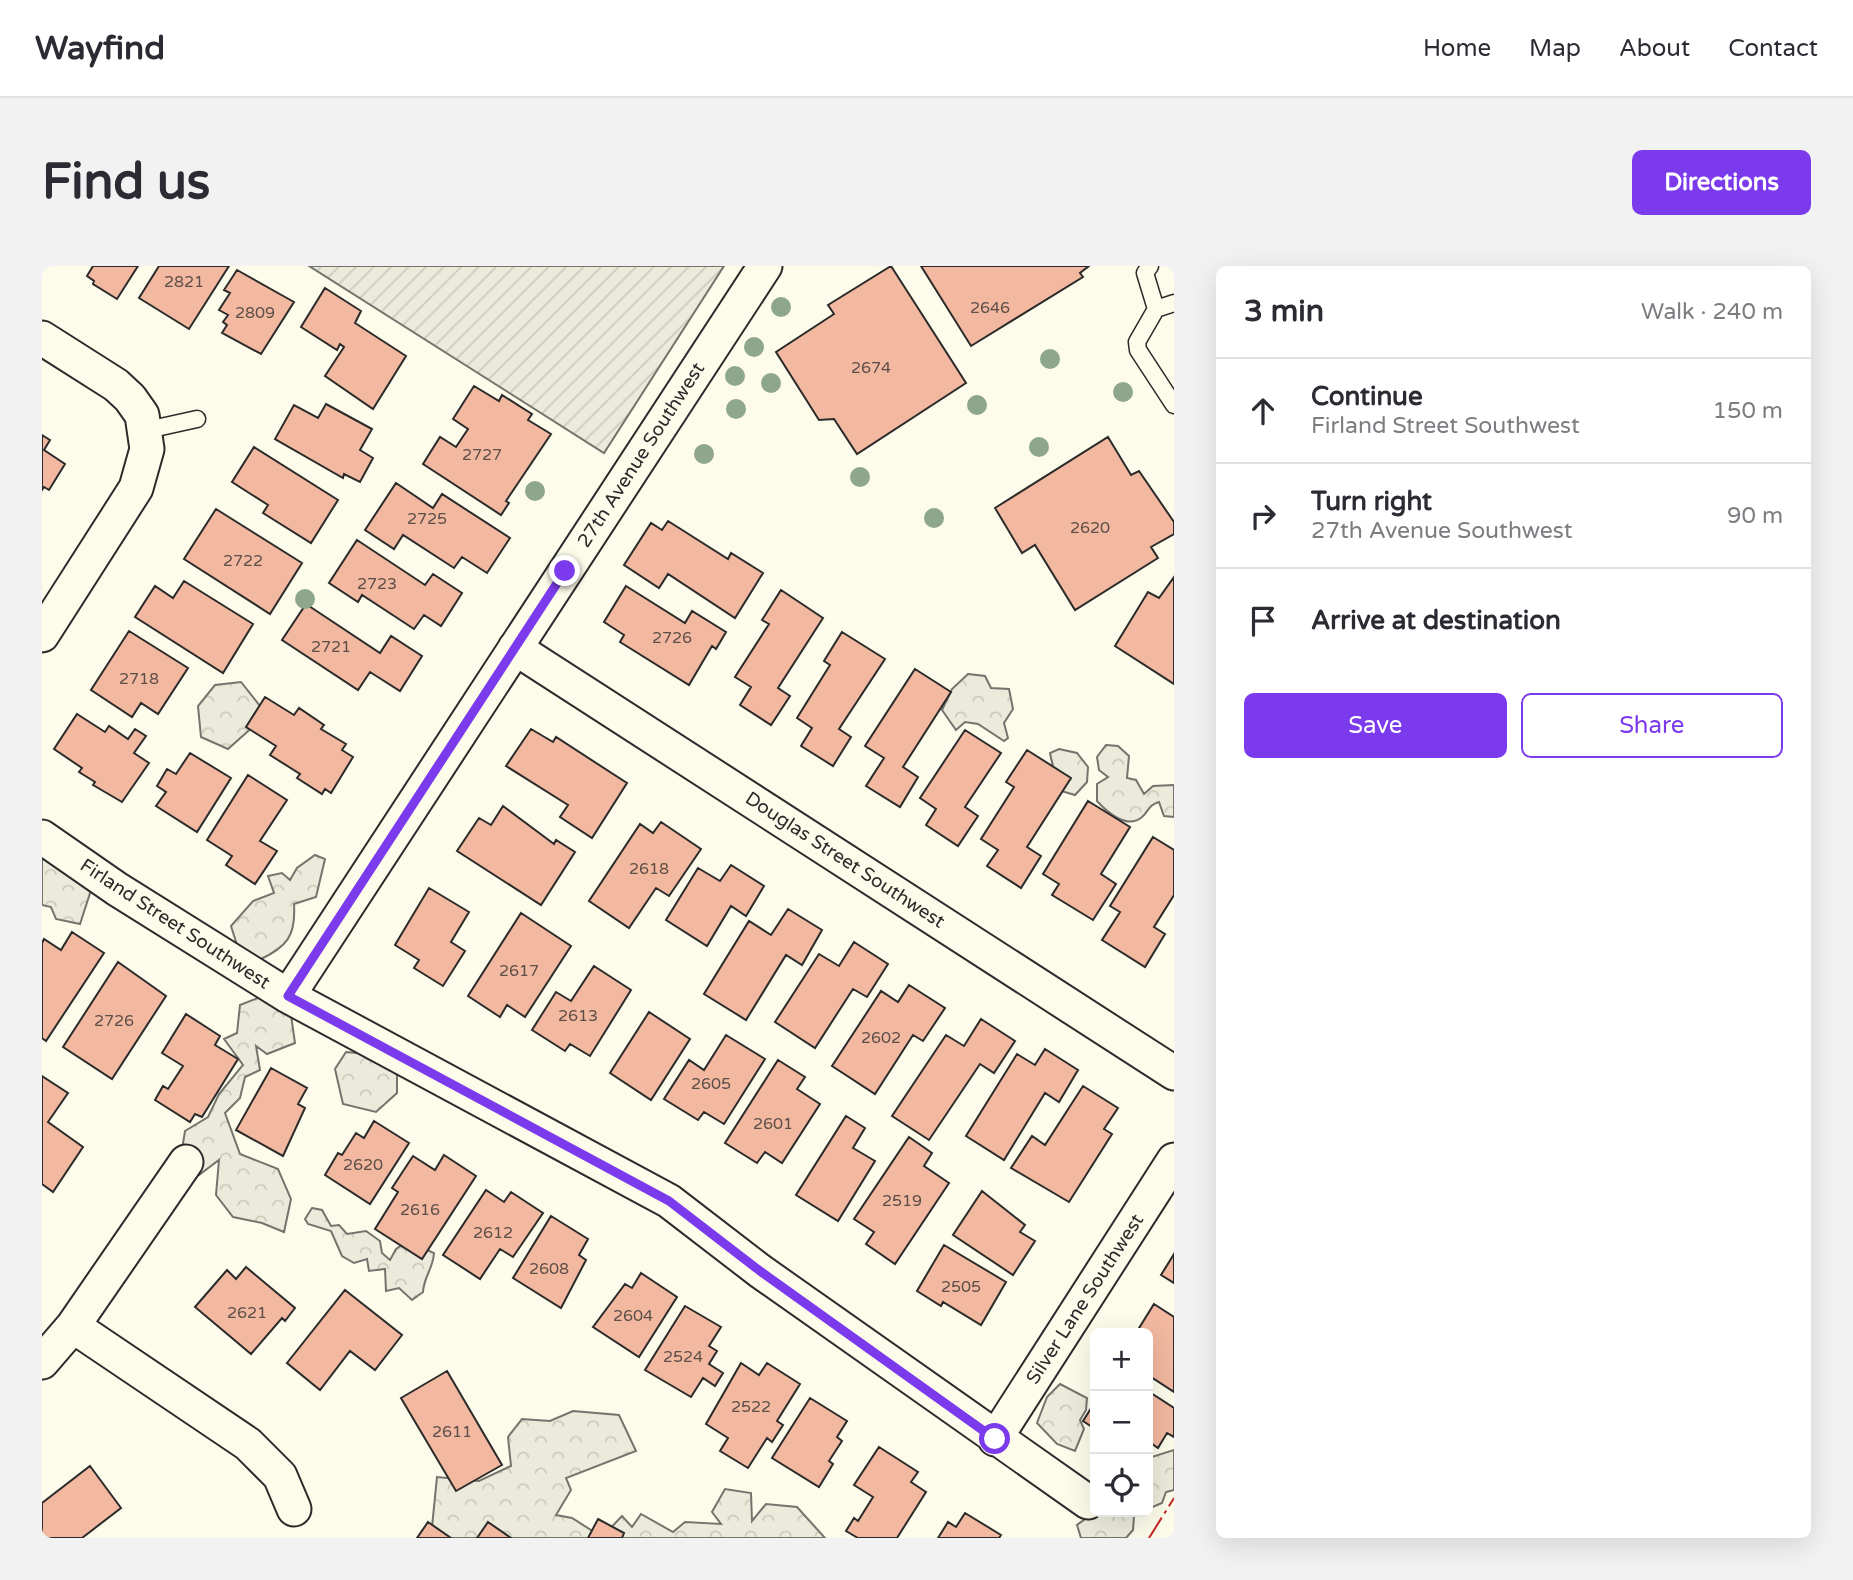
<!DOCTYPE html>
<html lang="en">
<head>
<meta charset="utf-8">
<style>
  :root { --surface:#fff; --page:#f2f2f3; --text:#2b2b33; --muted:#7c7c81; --line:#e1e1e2; --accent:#7c3aed }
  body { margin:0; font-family:"Varela Round",sans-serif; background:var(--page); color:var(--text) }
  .controls { position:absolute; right:21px; bottom:21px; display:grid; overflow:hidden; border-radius:10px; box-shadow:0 7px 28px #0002 }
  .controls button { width:63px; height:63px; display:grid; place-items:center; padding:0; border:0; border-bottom:2px solid var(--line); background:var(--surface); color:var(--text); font:35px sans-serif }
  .stop { position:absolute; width:21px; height:21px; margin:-16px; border:5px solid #7c3aed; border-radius:50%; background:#fff }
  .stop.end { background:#7c3aed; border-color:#fff; box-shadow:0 2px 7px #0008 }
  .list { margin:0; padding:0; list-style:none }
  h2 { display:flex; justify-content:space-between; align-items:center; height:91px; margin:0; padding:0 28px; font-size:30px }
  h2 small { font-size:23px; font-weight:400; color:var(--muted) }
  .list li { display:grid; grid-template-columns:46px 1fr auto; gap:21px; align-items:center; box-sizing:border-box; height:105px; padding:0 28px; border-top:2px solid var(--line) }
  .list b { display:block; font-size:26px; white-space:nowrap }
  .list p { margin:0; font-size:23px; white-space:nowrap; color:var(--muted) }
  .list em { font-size:23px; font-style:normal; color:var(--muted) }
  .actions { display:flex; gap:14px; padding:21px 28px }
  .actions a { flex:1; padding:16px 0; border:2px solid var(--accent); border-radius:10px; text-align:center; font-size:24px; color:var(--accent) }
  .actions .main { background:var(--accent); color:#fff }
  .icon { flex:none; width:38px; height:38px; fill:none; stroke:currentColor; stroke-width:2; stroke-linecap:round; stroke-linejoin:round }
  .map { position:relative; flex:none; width:1132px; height:1272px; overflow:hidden; border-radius:10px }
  header { display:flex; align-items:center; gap:42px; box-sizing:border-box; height:98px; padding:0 35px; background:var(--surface); border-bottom:2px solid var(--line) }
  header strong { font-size:33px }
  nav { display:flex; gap:38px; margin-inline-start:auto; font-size:24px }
  .intro { display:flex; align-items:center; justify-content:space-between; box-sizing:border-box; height:168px; padding:0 42px }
  h1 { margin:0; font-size:49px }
  .button { padding:18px 32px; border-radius:10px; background:var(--accent); color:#fff; font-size:24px; font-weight:700 }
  main { display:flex; gap:42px; padding:0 42px }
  aside { flex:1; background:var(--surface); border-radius:10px; box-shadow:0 7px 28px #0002 }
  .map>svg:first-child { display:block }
</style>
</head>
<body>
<header>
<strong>Wayfind</strong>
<nav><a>Home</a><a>Map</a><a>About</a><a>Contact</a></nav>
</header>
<div class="intro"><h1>Find us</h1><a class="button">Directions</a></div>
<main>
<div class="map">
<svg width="1132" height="1272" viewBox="0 0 1132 1272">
  <defs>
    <pattern id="forest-crowns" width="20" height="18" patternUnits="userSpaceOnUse" patternTransform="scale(1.75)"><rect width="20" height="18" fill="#ecebdb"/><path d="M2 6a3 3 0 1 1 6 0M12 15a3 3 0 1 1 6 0" fill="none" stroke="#cbcabc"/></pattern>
    <pattern id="garden-furrows" width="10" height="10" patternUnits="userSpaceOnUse" patternTransform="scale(1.75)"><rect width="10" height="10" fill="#ecebdb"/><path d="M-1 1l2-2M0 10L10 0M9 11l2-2" fill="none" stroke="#cbcabc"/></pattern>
  </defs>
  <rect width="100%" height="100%" fill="#fdfbea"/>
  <!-- forest -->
  <path fill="url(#forest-crowns)" stroke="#74746e" stroke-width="2" d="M 926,408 L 943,410 L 949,422 L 967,423 L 971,443 L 962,457 L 966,472 L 962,475 L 936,458 L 923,456 L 914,464 L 900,444 L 910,423 Z
    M 199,416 L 218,440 L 213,459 L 186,483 L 159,471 L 156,440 L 173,419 Z
    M 1064,479 L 1076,480 L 1087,490 L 1085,512 L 1094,514 L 1102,528 L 1111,520 L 1132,519 L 1132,551 L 1122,550 L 1117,536 C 1106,539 1107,545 1100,551 C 1085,564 1065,546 1055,535 L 1055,518 L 1066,511 L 1057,504 L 1055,491 Z
    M 1017,483 L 1035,487 L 1046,501 L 1045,516 L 1033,529 L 1016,524 L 1008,487 Z
    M 0,583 L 50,621 L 38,658 L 14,653 L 9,641 L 0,639 Z
    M 273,589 L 283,593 L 274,631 L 252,638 C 254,670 245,681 217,694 L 196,682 L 189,660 L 211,635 L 232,627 L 226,610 L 240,607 L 248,614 L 255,602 Z
    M 221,730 L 248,742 L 253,777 L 225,788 L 214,780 L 218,804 L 203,811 L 198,832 L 183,847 L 198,888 L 236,903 L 249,933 L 242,966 L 220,957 L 191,951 L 174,929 L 177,894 L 157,909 L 138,896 L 143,865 L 166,851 L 177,828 L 201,799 L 182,773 L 195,767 L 198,739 Z
    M 304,786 L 336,789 L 355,806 L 355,827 L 334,846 L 301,838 L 293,803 Z
    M 270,942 L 280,944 L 289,960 L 297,959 L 305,968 L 324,965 L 338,975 L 340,987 L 348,994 L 354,983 L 366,975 L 392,987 C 391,1003 382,1010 381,1026 L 370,1034 L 357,1022 L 344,1025 L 343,1003 L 327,1005 L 325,993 L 312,997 L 300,990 L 289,965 L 266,958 L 263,953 Z
    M 1018,1118 L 1045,1132 L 1044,1144 L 1038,1154 L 1042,1163 L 1033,1185 L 1015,1178 L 995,1157 L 1005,1131 Z
    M 531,1145 L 577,1149 L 594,1185 L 524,1212 L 529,1224 L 514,1249 L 530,1252 L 560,1271 L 580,1250 L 590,1261 L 599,1248 L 631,1266 L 643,1256 L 679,1258 L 670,1246 L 683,1223 L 709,1227 L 710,1255 L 724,1238 L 755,1241 L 783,1272 L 393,1272 L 390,1261 L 395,1211 L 437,1215 L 469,1200 L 466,1171 L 480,1153 L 508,1155 Z
    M 1132,1184 L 1132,1224 L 1124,1226 L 1120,1237 L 1106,1243 L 1106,1188 L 1110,1191 Z
    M 1053,1246 L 1101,1246 L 1092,1250 L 1091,1264 L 1084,1272 L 1039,1272 L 1035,1259 Z"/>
  <!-- garden -->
  <path fill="url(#garden-furrows)" stroke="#74746e" stroke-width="2" d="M 267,0 L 682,0 L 562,187 Z"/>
  <!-- building -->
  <path fill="#f2b8a0" stroke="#2b2b2b" stroke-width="2" d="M 51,0 L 96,0 L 75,33 L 51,18 L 52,15 L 45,10 Z
    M 117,0 L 187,0 L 147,63 L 97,32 Z
    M 849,0 L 924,117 L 815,188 L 792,153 L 777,154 L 734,86 L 792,48 L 786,39 Z
    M 879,0 L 1047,0 L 1038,7 L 1041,11 L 929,80 Z
    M 195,4 L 252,36 L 219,88 L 180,67 L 185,59 L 181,56 L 186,49 L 177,44 L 188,27 L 182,24 Z
    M 283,22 L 319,45 L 313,57 L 364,90 L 331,143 L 283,110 L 302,81 L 298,78 L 295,84 L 259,61 Z
    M 432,120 L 457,135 L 460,129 L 490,148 L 486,154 L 509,168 L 464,235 L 467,237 L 459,249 L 381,198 L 398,171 L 414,181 L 426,163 L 411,153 Z
    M 284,138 L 330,163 L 318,184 L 331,192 L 318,216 L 302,208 L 301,212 L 233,173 L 252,139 L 276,152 Z
    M 0,169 L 8,174 L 2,184 L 23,198 L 7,224 L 2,221 L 0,224 Z
    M 1066,171 L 1089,209 L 1097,205 L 1132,256 L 1132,268 L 1109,281 L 1116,292 L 1033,344 L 993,279 L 980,287 L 953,242 Z
    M 212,181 L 296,234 L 269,277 L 221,247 L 226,239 L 190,216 Z
    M 354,217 L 391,242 L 400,228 L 468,272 L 445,307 L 420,291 L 412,302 L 361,269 L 352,283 L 323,264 Z
    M 174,243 L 260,297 L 228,348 L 142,293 Z
    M 626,255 L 686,293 L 689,287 L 721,307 L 693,352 L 626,308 L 617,322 L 582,299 L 609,257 L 620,264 Z
    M 315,274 L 383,319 L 391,308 L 420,327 L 399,360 L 382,349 L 372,363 L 320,329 L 316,336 L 287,317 Z
    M 1132,311 L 1132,418 L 1073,380 L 1106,326 L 1117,332 Z
    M 142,315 L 211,358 L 181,407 L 93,351 L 113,320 L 131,332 Z
    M 584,320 L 643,357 L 650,345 L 684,366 L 674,383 L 670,380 L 647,419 L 578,376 L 582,369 L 562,356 Z
    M 739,324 L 781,352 L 736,422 L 748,430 L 729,459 L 698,439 L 709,421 L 693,411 L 727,358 L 720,354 Z
    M 264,338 L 338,387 L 349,370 L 380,390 L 358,425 L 328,406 L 316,424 L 240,374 Z
    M 87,365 L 146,402 L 116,448 L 99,437 L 90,451 L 49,424 Z
    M 800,366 L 843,393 L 797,463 L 809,471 L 791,500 L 759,480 L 770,462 L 755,452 L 788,399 L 782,395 Z
    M 873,403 L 909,426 L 861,501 L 876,511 L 858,541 L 824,520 L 842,492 L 823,480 Z
    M 223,431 L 252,449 L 257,442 L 282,459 L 279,463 L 304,478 L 300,484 L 311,491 L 289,527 L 283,523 L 280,528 L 255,512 L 258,508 L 228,489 L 234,480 L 204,461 Z
    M 35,448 L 63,466 L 67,460 L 86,473 L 93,463 L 104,470 L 92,487 L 107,497 L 80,536 L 51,519 L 53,516 L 37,506 L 40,502 L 12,483 Z
    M 489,463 L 511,476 L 514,471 L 585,517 L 550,572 L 518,551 L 526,539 L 464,500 Z
    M 923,464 L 959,487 L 923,541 L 936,550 L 916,580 L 884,559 L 894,543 L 878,532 Z
    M 985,484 L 1029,512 L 985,581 L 999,590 L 979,622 L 945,600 L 956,584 L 939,573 L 972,521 L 964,516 Z
    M 148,487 L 189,512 L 155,566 L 114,540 L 124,526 L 115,520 L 125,503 L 134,508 Z
    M 206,509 L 245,534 L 218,575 L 235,585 L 213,618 L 184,599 L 190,590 L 165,574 Z
    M 1046,535 L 1088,561 L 1059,608 L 1074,618 L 1051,654 L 1010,629 L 1017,618 L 1001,608 Z
    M 461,540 L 512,578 L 514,574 L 533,586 L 499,639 L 415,585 L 437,552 L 449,559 Z
    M 619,556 L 659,583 L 627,630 L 614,622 L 587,662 L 547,635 L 598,558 L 611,567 Z
    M 1111,571 L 1132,584 L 1132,629 L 1112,661 L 1123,668 L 1103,701 L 1060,674 L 1078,646 L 1068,640 Z
    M 689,599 L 722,620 L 704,650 L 689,640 L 665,680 L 624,654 L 656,602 L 678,615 Z
    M 387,622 L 427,646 L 409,676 L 423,685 L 401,720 L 372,702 L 377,694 L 353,679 Z
    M 746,643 L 780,664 L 760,699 L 744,689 L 704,754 L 662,728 L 707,655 L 729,669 Z
    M 479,647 L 529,680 L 483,751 L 465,739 L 458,751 L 426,730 Z
    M 30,666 L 62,687 L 4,775 L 0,772 L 0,677 L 2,673 L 19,684 Z
    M 812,676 L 846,698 L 825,731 L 811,723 L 773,782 L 733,756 L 777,688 L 797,700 Z
    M 76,696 L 124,730 L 70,813 L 21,781 Z
    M 552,700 L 589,724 L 548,790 L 528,778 L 523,785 L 490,764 L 514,726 L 529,735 Z
    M 867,719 L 903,742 L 881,775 L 871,769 L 833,828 L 790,800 L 839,725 L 856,736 Z
    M 607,746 L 648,773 L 609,834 L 568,807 Z
    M 144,748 L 178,770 L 173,779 L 196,793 L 160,851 L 153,848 L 148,856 L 113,834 L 121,820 L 126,823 L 141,800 L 120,787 Z
    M 939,753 L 973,775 L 952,807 L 938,798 L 887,874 L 850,850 L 904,769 L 922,780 Z
    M 684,769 L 723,793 L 682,858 L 662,846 L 656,854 L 622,833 L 647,794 L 662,804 Z
    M 1003,783 L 1036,804 L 1017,836 L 1003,827 L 962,894 L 924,870 L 975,788 L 993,799 Z
    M 736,794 L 763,811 L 755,823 L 778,838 L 740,897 L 723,886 L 715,897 L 683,877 Z
    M 229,802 L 265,822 L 256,838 L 263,842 L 241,890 L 194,864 Z
    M 0,810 L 26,827 L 6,856 L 41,881 L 11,926 L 0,918 Z
    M 1041,820 L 1076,842 L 1062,863 L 1070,868 L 1027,936 L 969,902 L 990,870 L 1003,879 Z
    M 804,850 L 823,862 L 811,882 L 833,895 L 796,955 L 754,929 Z
    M 332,855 L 367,877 L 328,938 L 283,909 L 296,887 L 300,889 L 314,867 L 322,872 Z
    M 867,871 L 890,887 L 882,900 L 907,917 L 853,998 L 824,978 L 832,966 L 812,953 Z
    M 402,889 L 434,910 L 380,993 L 333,963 L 356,926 L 350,922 L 371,890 L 393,904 Z
    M 444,924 L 462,936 L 469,926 L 501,947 L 471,991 L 458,983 L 438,1013 L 401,989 Z
    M 940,925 L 983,959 L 978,966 L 993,975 L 971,1009 L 911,969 Z
    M 509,950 L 546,973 L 537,989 L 544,994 L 519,1042 L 471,1012 Z
    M 902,979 L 964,1016 L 939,1059 L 901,1036 L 899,1040 L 875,1025 Z
    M 1132,988 L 1132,1017 L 1119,1009 Z
    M 204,1001 L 253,1042 L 243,1055 L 240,1052 L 209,1088 L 153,1041 L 185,1004 L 194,1013 Z
    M 599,1007 L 635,1031 L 597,1091 L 551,1061 L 583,1018 L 590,1022 Z
    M 303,1024 L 360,1069 L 333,1104 L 308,1085 L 278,1124 L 245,1097 Z
    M 1112,1038 L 1132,1051 L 1132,1126 L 1106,1109 L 1106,1067 L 1094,1067 Z
    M 643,1040 L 679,1061 L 667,1080 L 675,1085 L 667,1098 L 681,1107 L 673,1120 L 661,1112 L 649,1131 L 603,1104 Z
    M 699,1097 L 717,1109 L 725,1097 L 758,1118 L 735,1155 L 741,1159 L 730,1176 L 725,1172 L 706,1202 L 678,1185 L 686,1172 L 664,1158 Z
    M 405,1105 L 460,1199 L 414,1225 L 359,1132 Z
    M 1106,1125 L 1132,1142 L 1132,1171 L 1125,1167 L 1116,1182 L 1106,1175 Z
    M 768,1132 L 805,1155 L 795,1171 L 800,1175 L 787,1195 L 791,1198 L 777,1221 L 730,1192 Z
    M 1053,1136 L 1053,1163 L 1041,1155 Z
    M 837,1181 L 876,1206 L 869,1216 L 884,1226 L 855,1272 L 816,1272 L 804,1265 L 812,1252 L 816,1255 L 831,1231 L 812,1219 Z
    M 48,1200 L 79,1242 L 40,1272 L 0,1272 L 0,1237 Z
    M 923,1247 L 959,1269 L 957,1272 L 896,1272 L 906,1256 L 914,1261 Z
    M 556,1253 L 582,1267 L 580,1272 L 546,1272 Z
    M 386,1256 L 409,1272 L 375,1272 Z
    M 446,1256 L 469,1272 L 435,1272 Z"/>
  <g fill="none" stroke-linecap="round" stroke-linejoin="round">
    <!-- lane casing -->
    <g stroke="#2b2b2b" stroke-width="19">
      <path id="lane" d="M 1108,0 L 1103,7 L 1114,43
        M 1132,37 L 1114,43 L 1095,76 L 1096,84 L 1132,139
        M 105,164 L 155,153"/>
    </g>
    <!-- street casing -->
    <g stroke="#2b2b2b" stroke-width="37">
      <path id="street" d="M 0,72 L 74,119 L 88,132 L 100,149 L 105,183 L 94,222 L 0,369
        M 473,382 L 1132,807
        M 0,571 L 75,623 L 246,730 L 627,935 L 718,1005 L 1046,1236
        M 246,730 L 723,0
        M 31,1060 L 206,1178 L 238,1210 L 252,1243
        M 0,1096 L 31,1060 L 144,896
        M 953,1173 L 1132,894"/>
    </g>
    <!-- lane -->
    <use href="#lane" stroke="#fdfbea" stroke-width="16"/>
    <!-- street -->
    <use href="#street" stroke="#fdfbea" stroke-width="33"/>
    <!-- power -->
    <path stroke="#c62828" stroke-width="2" stroke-dasharray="24 5 3.5 5" stroke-linecap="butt" d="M 1107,1272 L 1132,1232"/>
  </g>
  <!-- trees -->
  <g fill="#8ea78a">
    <circle cx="739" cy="41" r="10"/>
    <circle cx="712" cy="81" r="10"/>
    <circle cx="1008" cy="93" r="10"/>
    <circle cx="693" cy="110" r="10"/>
    <circle cx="729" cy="117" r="10"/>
    <circle cx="1081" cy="126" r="10"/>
    <circle cx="935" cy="139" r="10"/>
    <circle cx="694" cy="143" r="10"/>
    <circle cx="997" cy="181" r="10"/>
    <circle cx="662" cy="188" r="10"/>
    <circle cx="818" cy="211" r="10"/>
    <circle cx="493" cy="225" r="10"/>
    <circle cx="892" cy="252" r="10"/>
    <circle cx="263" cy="333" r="10"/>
  </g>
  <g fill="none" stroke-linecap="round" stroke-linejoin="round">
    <!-- route -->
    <path stroke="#7c3aed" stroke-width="9" d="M 523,305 L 246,730 L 627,935 L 718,1005 L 953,1173"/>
  </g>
  <g text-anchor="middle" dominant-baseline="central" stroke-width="5" stroke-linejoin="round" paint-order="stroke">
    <!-- number labels -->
    <g font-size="16" fill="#5d4e48">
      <text x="142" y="16">2821</text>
      <text x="948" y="42">2646</text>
      <text x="213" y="47">2809</text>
      <text x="829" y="102">2674</text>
      <text x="440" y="189">2727</text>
      <text x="385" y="253">2725</text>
      <text x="1048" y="262">2620</text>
      <text x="201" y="295">2722</text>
      <text x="335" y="318">2723</text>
      <text x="630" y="372">2726</text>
      <text x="289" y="381">2721</text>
      <text x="97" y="413">2718</text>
      <text x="607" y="603">2618</text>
      <text x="477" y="705">2617</text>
      <text x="536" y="750">2613</text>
      <text x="72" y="755">2726</text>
      <text x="839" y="772">2602</text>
      <text x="669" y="818">2605</text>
      <text x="731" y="858">2601</text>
      <text x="321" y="899">2620</text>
      <text x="860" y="935">2519</text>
      <text x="378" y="944">2616</text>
      <text x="451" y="967">2612</text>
      <text x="507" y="1003">2608</text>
      <text x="919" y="1021">2505</text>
      <text x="205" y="1047">2621</text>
      <text x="591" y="1050">2604</text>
      <text x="641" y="1091">2524</text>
      <text x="709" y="1141">2522</text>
      <text x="410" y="1166">2611</text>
    </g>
    <!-- street labels -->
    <g font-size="19" fill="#2b2b2b" stroke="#fdfbea">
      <text transform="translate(599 189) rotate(-57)">27th Avenue Southwest</text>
      <text transform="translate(803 594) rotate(33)">Douglas Street Southwest</text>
      <text transform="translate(133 658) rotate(33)">Firland Street Southwest</text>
      <text transform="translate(1043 1033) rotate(-57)">Silver Lane Southwest</text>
    </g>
  </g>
</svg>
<div class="controls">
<button>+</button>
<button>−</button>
<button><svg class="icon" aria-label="locate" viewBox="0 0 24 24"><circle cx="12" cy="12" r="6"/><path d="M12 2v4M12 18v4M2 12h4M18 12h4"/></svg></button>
</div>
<div class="stop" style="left:953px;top:1173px"></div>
<div class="stop end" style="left:523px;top:305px"></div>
</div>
<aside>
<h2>3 min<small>Walk · 240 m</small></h2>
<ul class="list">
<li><svg class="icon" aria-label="ahead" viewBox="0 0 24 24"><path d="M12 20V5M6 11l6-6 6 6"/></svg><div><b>Continue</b><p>Firland Street Southwest</p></div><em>150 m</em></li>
<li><svg class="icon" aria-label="right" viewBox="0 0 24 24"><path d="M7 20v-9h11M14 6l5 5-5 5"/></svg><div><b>Turn right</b><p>27th Avenue Southwest</p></div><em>90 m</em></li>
<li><svg class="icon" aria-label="arrive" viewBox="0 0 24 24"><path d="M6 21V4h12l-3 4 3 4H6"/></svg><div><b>Arrive at destination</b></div></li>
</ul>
<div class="actions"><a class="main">Save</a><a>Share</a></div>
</aside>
</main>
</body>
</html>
